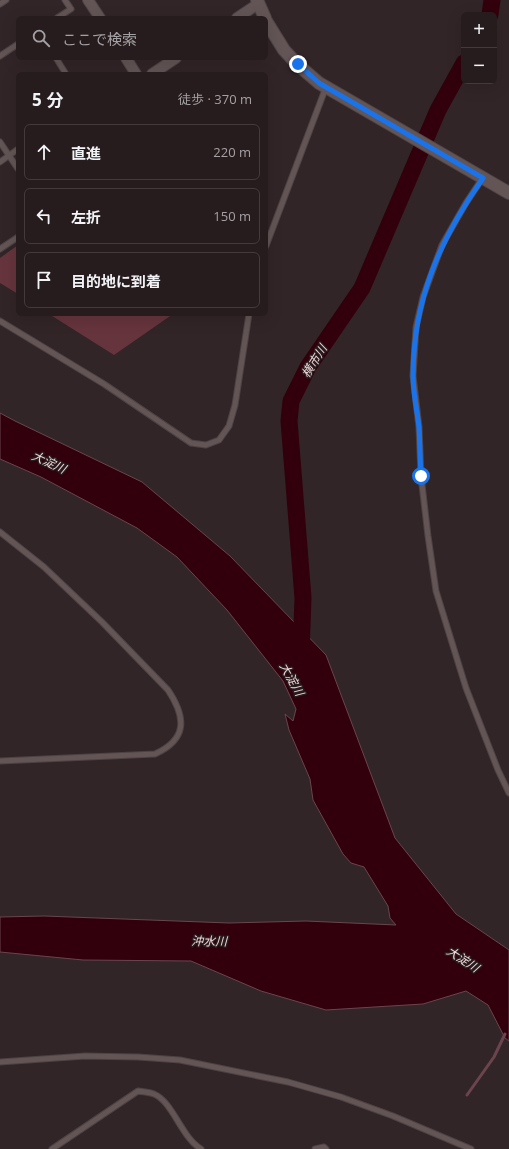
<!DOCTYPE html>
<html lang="ja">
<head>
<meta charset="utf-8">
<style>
  :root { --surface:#261c1d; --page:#32292a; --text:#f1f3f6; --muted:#a4a1a4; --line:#423a3b }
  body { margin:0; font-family:"Open Sans","Noto Sans JP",sans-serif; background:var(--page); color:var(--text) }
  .controls { position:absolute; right:12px; top:12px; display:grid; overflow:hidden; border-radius:6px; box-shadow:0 4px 16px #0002 }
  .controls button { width:36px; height:36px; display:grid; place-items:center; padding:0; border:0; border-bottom:1px solid var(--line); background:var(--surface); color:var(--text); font:20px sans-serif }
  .stop { position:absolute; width:12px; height:12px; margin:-9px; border:3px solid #1a73e8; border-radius:50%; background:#fff }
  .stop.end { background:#1a73e8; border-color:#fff; box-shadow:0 1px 4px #0008 }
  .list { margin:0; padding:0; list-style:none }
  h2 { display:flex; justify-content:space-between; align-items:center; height:52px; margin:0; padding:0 16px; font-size:17px }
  h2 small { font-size:13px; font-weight:400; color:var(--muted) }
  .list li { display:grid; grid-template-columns:26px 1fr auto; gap:12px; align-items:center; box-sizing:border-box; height:56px; margin:0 8px 8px; padding:0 8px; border:1px solid var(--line); border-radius:6px }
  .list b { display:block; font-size:15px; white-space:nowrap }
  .list em { font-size:13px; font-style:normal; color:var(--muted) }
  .icon { flex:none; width:22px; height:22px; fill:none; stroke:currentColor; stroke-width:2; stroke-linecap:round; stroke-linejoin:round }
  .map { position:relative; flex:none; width:509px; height:1149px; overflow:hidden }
  .search { position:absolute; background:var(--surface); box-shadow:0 4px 16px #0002; left:16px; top:16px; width:252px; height:44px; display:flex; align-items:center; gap:10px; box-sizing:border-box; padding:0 14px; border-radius:6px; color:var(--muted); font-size:15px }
  .panel { position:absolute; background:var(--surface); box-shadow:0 4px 16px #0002; left:16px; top:72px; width:252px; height:244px; border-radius:6px }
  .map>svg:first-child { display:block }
</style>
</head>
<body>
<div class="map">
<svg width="509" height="1149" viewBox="0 0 509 1149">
  <rect width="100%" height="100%" fill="#322527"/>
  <!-- green -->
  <path fill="#66343d" d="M 18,245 L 18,294 L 0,283 L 0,258 Z
    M 49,314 L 173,314 L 114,355 Z"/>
  <!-- water -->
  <path fill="#31000c" stroke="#6a454e" d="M 0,413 L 15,421 L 142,482 L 230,556 L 326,655 L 395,838 L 456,914 L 509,950 L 509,1041 L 505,1038 L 488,1005 L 466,991 L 423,1004 L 326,1010 L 261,991 L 191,961 L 83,960 L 0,952 L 0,917 L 44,916 L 229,923 L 306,921 L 396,925 L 390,918 L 388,906 L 364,867 L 351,863 L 343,854 L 313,800 L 310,779 L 289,730 L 285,714 L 293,721 L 296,709 L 283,681 L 227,610 L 177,557 L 137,528 L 41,477 L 0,459 Z"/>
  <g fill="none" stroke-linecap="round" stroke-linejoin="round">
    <!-- stream -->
    <path stroke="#6a454e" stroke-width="3" d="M 467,1095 L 494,1057 L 505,1034"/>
    <!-- river -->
    <path stroke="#31000c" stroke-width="17" d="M 490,15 L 492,0
      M 301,653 L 303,598 L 289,421 L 291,401 L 308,367 L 362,288 L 438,110 L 464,63"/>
    <!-- lane casing -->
    <g stroke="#4d4244" stroke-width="7">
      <path id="lane" d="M 0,4 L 6,0
        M 57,18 L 71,9 L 65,0
        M 0,56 L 18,44
        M 56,58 L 66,74
        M 0,142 L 18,169
        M 0,162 L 18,149
        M 482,179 L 466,203 L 442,245 L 423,297 L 416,327 L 413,376 L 419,427 L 421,476 L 428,536 L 436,591 L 466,688 L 498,770 L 509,793
        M 266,246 L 326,87
        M 0,249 L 18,237
        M 0,321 L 104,384 L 191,443 L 206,445 L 219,440 L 229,426 L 235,405 L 249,314
        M 0,532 L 44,567 L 102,622 L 168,690 C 186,717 188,739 155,754 L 0,761
        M 0,1062 L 85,1056 L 138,1057 L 180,1060 L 288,1082 L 341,1097 L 393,1116 L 471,1149
        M 52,1149 L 138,1091 C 143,1092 149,1092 154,1094 C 173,1102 181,1137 201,1149
        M 315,1149 L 324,1147 L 326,1149"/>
    </g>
    <!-- street casing -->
    <g stroke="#4d4244" stroke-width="12">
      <path id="street" d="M 88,0 L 100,18
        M 237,18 L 258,4
        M 126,58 L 136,74
        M 152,74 L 176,58"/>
    </g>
    <!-- secondary casing -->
    <g stroke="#4d4244" stroke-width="14">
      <path id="secondary" d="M 257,0 L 265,18
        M 266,21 L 284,50 L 298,65 L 319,83 L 509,193"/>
    </g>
    <!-- lane -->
    <use href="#lane" stroke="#635556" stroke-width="5"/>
    <!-- street -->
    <use href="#street" stroke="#635556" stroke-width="10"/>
    <!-- secondary -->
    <use href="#secondary" stroke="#635556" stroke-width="12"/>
  </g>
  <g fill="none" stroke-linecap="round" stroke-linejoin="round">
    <!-- route -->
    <path stroke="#1a73e8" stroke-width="5" d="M 298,64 L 319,83 L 483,178 C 440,239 413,300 413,376 C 413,393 417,410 419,427 C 420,444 420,460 421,476"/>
  </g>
  <g text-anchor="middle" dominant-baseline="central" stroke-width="3" stroke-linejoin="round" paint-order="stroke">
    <!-- water labels -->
    <g font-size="12" font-style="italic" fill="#f0d7da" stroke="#281c1e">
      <text transform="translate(314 361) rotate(-58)">横市川</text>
      <text transform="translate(49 462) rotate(25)">大淀川</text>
      <text transform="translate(292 679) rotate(61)">大淀川</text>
      <text transform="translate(209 941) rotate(1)">沖水川</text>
      <text transform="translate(463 959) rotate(33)">大淀川</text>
    </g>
  </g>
</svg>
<div class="controls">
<button>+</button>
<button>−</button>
</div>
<div class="stop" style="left:421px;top:476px"></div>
<div class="stop end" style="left:298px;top:64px"></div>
<div class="search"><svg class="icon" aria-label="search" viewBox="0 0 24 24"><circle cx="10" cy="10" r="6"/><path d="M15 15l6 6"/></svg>ここで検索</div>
<section class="panel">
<h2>5 分<small>徒歩 · 370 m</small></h2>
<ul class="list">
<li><svg class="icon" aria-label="ahead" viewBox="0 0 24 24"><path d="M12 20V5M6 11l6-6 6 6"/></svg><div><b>直進</b></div><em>220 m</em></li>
<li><svg class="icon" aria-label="left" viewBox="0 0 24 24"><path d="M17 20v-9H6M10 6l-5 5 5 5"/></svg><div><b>左折</b></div><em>150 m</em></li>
<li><svg class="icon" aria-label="arrive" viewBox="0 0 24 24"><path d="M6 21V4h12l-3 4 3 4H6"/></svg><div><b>目的地に到着</b></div></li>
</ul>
</section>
</div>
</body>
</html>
